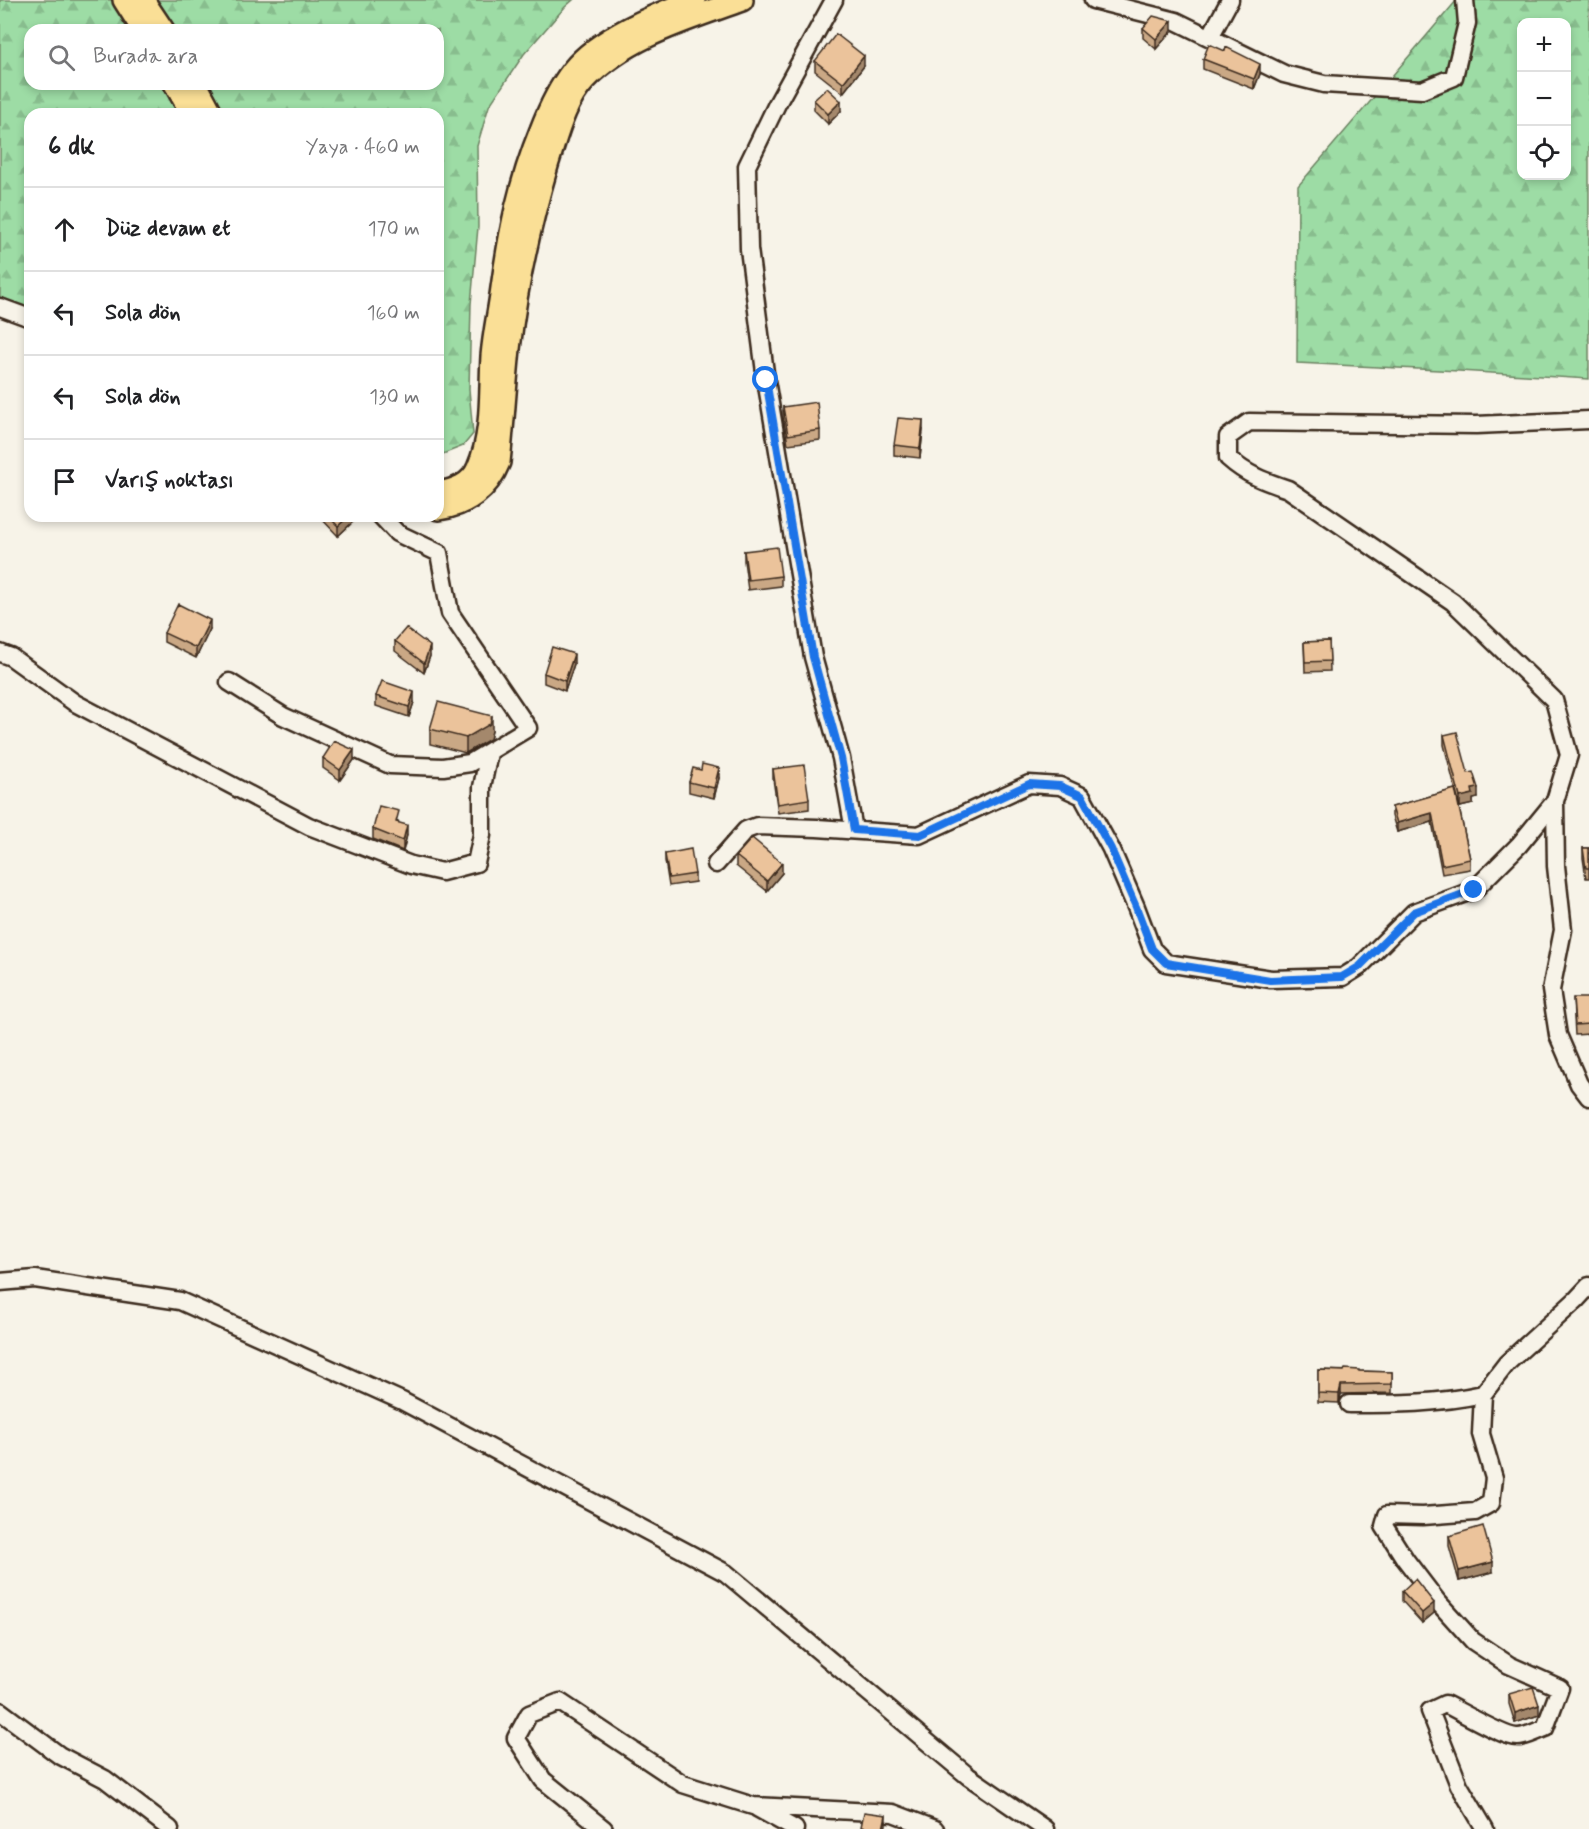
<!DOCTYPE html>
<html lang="tr">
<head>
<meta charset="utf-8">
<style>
  :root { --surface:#fff; --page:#f2f2f2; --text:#202124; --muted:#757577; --line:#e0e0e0 }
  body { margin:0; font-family:Mynerve,sans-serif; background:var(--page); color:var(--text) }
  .controls { position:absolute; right:18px; top:18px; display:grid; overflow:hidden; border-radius:12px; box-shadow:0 3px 9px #0003 }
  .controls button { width:54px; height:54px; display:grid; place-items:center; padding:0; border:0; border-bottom:2px solid var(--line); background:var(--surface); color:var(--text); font:30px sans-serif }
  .stop { position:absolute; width:18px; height:18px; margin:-14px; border:4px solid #1a73e8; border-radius:50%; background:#fff }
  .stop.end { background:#1a73e8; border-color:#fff; box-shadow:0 2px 6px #0008 }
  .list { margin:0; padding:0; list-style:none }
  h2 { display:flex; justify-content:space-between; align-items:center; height:78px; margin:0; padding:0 24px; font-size:26px }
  h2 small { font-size:20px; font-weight:400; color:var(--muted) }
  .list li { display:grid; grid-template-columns:39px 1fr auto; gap:18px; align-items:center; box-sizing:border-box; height:84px; padding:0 24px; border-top:2px solid var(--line) }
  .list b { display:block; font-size:22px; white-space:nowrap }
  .list em { font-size:20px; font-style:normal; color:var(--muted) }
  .icon { flex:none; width:33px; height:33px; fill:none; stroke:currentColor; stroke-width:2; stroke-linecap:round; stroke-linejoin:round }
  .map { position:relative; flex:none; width:1589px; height:1829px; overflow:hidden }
  .search { position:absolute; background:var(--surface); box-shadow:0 3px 9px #0003; left:24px; top:24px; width:420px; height:66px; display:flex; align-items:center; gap:15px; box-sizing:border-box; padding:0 21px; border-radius:18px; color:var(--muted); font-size:22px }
  .panel { position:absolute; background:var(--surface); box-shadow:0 3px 9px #0003; left:24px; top:108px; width:420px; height:414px; border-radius:18px }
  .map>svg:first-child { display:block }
</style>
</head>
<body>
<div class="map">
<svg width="1589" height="1829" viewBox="0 0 1589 1829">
  <defs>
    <pattern id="forest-firs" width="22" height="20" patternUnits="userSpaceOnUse" patternTransform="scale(1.5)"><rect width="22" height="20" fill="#9ddca5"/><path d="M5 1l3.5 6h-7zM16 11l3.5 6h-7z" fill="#88bd8e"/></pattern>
  </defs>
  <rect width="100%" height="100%" fill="#f7f3e8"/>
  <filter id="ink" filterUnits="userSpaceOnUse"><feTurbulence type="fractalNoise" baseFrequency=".0167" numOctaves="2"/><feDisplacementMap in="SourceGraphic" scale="12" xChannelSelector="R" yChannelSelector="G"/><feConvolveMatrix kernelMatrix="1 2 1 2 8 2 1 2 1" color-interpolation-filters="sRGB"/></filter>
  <g filter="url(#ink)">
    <!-- forest -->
    <path fill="url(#forest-firs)" stroke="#6c8362" stroke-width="1.5" fill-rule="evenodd" d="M 0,0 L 573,0 L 565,7 L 524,54 L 489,106 L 477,146 L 478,227 L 471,304 L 469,389 L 473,434 L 463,446 L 438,456 L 438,114 L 30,114 L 30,318 L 0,307 ZM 30,30 L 438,30 L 438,84 L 30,84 Z
      M 1457,0 L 1589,0 L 1589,379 L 1459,371 L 1297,363 L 1298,186 ZM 1522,22 L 1566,22 L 1566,176 L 1522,176 Z"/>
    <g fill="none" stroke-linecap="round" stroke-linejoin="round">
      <!-- minor casing -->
      <g stroke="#3b2a1e" stroke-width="21">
        <path id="minor" d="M 834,0 L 777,104 L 747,166 L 749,249 L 766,380 L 813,657 L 841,758 L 854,830
          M 1093,0 L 1176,21 L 1284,74 L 1324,84 L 1422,90 L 1454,77 L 1467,23 L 1465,0
          M 1210,37 L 1230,0
          M 0,307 L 30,318
          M 1589,420 L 1476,425 L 1249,422 L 1228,437 L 1228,458 C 1247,475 1264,481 1288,489 L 1453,602 L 1554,700 L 1569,755 L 1555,801 L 1556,866 L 1563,930 L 1551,990 L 1558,1035 L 1579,1084 L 1589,1097
          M 0,653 L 11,657 L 75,703 L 309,826 L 411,865 L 442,872 L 476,863 L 482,835 L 482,787 L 489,753
          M 229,682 L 283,716 L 390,765 L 443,767 L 470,763 L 528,728 L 450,613 L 439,553 L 397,533 L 381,516
          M 716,864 L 746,830 L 757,826 L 817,828 L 919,835 L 1029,784 L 1060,786 L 1082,796 L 1111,849 L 1136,907 L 1152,949 L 1166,963 L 1271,979 L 1343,977 L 1359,967 L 1414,912 L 1474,890 L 1519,845 L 1555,801
          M 0,1282 L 35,1279 L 180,1301 L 402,1401 L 726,1573 L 968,1776 L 1045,1829
          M 1349,1404 C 1395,1404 1437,1404 1483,1394
          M 0,1711 L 59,1755 L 105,1779 L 170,1829
          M 757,1808 L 795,1829
          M 604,1829 L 543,1780 L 516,1738 L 529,1714 L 560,1702 L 683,1784 L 753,1806 L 893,1813 L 935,1829
          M 1485,1829 L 1459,1785 L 1430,1711 L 1445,1704 C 1460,1711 1505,1738 1518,1737 C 1526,1737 1537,1731 1545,1728 L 1560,1688 L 1509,1665 L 1473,1641 L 1437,1601 L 1405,1559 L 1384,1526 L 1387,1515 L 1423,1516 L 1475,1512 L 1491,1503 L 1494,1478 L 1481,1434 L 1483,1394 L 1507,1363 L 1576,1300 L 1589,1286"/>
      </g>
      <!-- major casing -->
      <g stroke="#3b2a1e" stroke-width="26">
        <path id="major" d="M 124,0 L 143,30
          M 143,0 L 163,30
          M 175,84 L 192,114
          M 196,84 L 212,114
          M 438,493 C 455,490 471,485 478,468 C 493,434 490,392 492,356 C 494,333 499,311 502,288 C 510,231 519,184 541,130 C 549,109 559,88 573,70 C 598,38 657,14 694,0
          M 438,509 C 467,505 488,489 499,462 C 503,425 505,387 509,349 C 516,286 530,223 548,162 C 557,134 565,101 585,80 C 628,36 687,20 742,0"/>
      </g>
      <!-- minor -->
      <use href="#minor" stroke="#f7f3e8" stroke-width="16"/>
      <!-- major -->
      <use href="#major" stroke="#fadf96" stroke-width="21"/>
    </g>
    <!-- wall -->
    <path fill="#caa885" stroke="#3b2a1e" stroke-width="1.5" d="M 1143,28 L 1172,31 L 1156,49 L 1143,38 Z
      M 1203,59 L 1260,74 L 1254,89 L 1203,69 Z
      M 815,61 L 864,66 L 843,93 L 815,71 Z
      M 814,100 L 841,111 L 828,124 L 814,110 Z
      M 783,407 L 820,430 L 820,440 L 788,444 L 783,417 Z
      M 923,430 L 920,458 L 894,455 L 894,445 Z
      M 319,516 L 357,516 L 357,518 L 338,536 Z
      M 744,551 L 781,576 L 781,586 L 748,590 L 744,561 Z
      M 210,629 L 196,658 L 164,642 L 164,633 Z
      M 395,641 L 430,656 L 424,673 L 395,651 Z
      M 1329,641 L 1330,671 L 1305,672 L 1304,642 Z
      M 574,664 L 565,691 L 544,683 L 544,673 Z
      M 376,696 L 414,702 L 409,717 L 376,706 Z
      M 430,729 L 492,731 L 490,739 L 466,753 L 430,744 Z
      M 1444,735 L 1468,773 L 1478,798 L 1473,799 L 1473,804 L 1460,807 L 1444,745 Z
      M 323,758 L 354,760 L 340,780 L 323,768 Z
      M 773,769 L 809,799 L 809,809 L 778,813 L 773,779 Z
      M 719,778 L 714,798 L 689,792 L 689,782 Z
      M 1455,789 L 1470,859 L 1470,869 L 1442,874 L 1432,822 L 1397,832 L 1392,816 L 1392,807 Z
      M 399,821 L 398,822 L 407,835 L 403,851 L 373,839 L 373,829 Z
      M 1583,848 L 1589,848 L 1589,878 L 1586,878 L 1583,858 Z
      M 665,854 L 695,874 L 695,882 L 669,886 L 665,861 Z
      M 736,856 L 782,873 L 767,891 L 736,866 Z
      M 1573,998 L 1589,1024 L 1589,1034 L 1575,1035 Z
      M 1318,1370 L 1392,1372 L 1392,1393 L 1341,1394 L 1339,1403 L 1318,1402 Z
      M 1449,1536 L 1493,1572 L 1459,1581 L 1449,1546 Z
      M 1402,1591 L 1434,1613 L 1422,1623 L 1402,1601 Z
      M 1509,1694 L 1539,1715 L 1515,1723 L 1509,1704 Z"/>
    <!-- shaded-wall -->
    <path fill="#a4886c" stroke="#3b2a1e" stroke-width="1.5" d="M 1172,21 L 1172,31 L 1156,49 L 1156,39 Z
      M 864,56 L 864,66 L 843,93 L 843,83 Z
      M 1260,64 L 1260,74 L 1254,89 L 1254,79 Z
      M 841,101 L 841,111 L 828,124 L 828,114 Z
      M 923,420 L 923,430 L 920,458 L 920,448 Z
      M 349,516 L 357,516 L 357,518 L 338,536 L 338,526 Z
      M 210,620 L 210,629 L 196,658 L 196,648 Z
      M 430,646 L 430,656 L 424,673 L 424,663 Z
      M 574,654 L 574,664 L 565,691 L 565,681 Z
      M 414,692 L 414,702 L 409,717 L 409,707 Z
      M 492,716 L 492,731 L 490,739 L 466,753 L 466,738 Z
      M 354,750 L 354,760 L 340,780 L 340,770 Z
      M 719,768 L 719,778 L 714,798 L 714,788 Z
      M 1478,788 L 1478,798 L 1473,799 L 1473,804 L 1460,807 L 1460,797 L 1472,789 Z
      M 1432,813 L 1432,822 L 1397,832 L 1397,823 Z
      M 407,825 L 407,835 L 403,851 L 403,841 Z
      M 782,863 L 782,873 L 767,891 L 767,881 Z
      M 1341,1385 L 1341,1394 L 1339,1403 L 1339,1394 Z
      M 1493,1562 L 1493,1572 L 1459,1581 L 1459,1571 Z
      M 1434,1603 L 1434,1613 L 1422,1623 L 1422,1613 Z
      M 1539,1705 L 1539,1715 L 1515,1723 L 1515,1713 Z
      M 886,1815 L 886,1825 L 885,1829 L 883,1829 Z"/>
    <!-- building -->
    <path fill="#ebc39b" stroke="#3b2a1e" stroke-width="1.5" d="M 1153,16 L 1172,21 L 1156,39 L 1143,28 Z
      M 836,34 L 864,56 L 843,83 L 815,61 Z
      M 1209,44 L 1225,51 L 1226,47 L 1260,64 L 1254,79 L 1203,59 Z
      M 827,88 L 841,101 L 828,114 L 814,100 Z
      M 817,402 L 820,430 L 788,435 L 783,407 Z
      M 898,418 L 923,420 L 920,448 L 894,445 Z
      M 328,516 L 349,516 L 338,526 Z
      M 777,547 L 781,576 L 748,580 L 744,551 Z
      M 178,604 L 210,620 L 196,648 L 164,633 Z
      M 406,628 L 430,646 L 424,663 L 395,641 Z
      M 1329,641 L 1330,661 L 1305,662 L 1304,642 Z
      M 552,647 L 574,654 L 565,681 L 544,673 Z
      M 382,681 L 414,692 L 409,707 L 376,696 Z
      M 438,702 L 492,716 L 490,724 L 466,738 L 430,729 Z
      M 1457,732 L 1468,773 L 1473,772 L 1478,788 L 1472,789 L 1473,794 L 1460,797 L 1444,735 Z
      M 334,741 L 354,750 L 340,770 L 323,758 Z
      M 702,764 L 719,768 L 714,788 L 689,782 L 693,768 L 701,770 Z
      M 804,765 L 809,799 L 778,804 L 773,769 Z
      M 1455,789 L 1470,859 L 1442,865 L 1432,813 L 1397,823 L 1392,807 Z
      M 379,806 L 399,811 L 396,822 L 407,825 L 403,841 L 373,829 Z
      M 752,838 L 782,863 L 767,881 L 736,856 Z
      M 1583,848 L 1589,848 L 1589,868 L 1586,868 Z
      M 691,849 L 695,874 L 669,878 L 665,854 Z
      M 1573,998 L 1588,998 L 1589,1024 L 1575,1025 Z
      M 1345,1369 L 1359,1370 L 1359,1371 L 1392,1372 L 1392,1384 L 1341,1385 L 1339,1394 L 1318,1393 L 1318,1370 L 1344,1371 Z
      M 1483,1526 L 1493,1562 L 1459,1571 L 1449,1536 Z
      M 1415,1579 L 1434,1603 L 1422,1613 L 1402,1591 Z
      M 1533,1687 L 1539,1705 L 1515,1713 L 1509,1694 Z
      M 864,1812 L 886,1815 L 883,1829 L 869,1829 L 861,1827 Z"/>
  </g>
  <g fill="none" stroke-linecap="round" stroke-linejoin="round" filter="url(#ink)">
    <!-- route -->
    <path stroke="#1a73e8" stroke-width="8" d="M 766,380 L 813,657 L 841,758 L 854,830 L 920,835 L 1029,784 L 1060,786 L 1082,796 L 1111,849 L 1136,907 L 1152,949 L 1166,963 L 1270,980 L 1342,977 L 1359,967 L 1414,912 L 1474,890"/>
  </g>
</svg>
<div class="controls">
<button>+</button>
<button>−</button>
<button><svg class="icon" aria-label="locate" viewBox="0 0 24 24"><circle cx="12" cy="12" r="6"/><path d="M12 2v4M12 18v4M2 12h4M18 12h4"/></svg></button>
</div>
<div class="stop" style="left:766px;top:380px"></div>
<div class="stop end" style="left:1474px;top:890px"></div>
<div class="search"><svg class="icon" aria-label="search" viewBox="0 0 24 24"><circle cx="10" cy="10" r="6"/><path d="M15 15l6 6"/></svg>Burada ara</div>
<section class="panel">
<h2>6 dk<small>Yaya · 460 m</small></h2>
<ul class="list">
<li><svg class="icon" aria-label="ahead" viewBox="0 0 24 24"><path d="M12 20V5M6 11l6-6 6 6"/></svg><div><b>Düz devam et</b></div><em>170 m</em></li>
<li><svg class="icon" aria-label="left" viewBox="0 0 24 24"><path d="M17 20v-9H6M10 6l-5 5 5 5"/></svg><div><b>Sola dön</b></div><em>160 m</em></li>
<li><svg class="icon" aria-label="left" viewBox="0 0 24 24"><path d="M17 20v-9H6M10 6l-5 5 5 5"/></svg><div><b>Sola dön</b></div><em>130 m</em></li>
<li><svg class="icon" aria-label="arrive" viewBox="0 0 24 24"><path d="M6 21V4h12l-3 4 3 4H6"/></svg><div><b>Varış noktası</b></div></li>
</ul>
</section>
</div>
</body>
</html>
